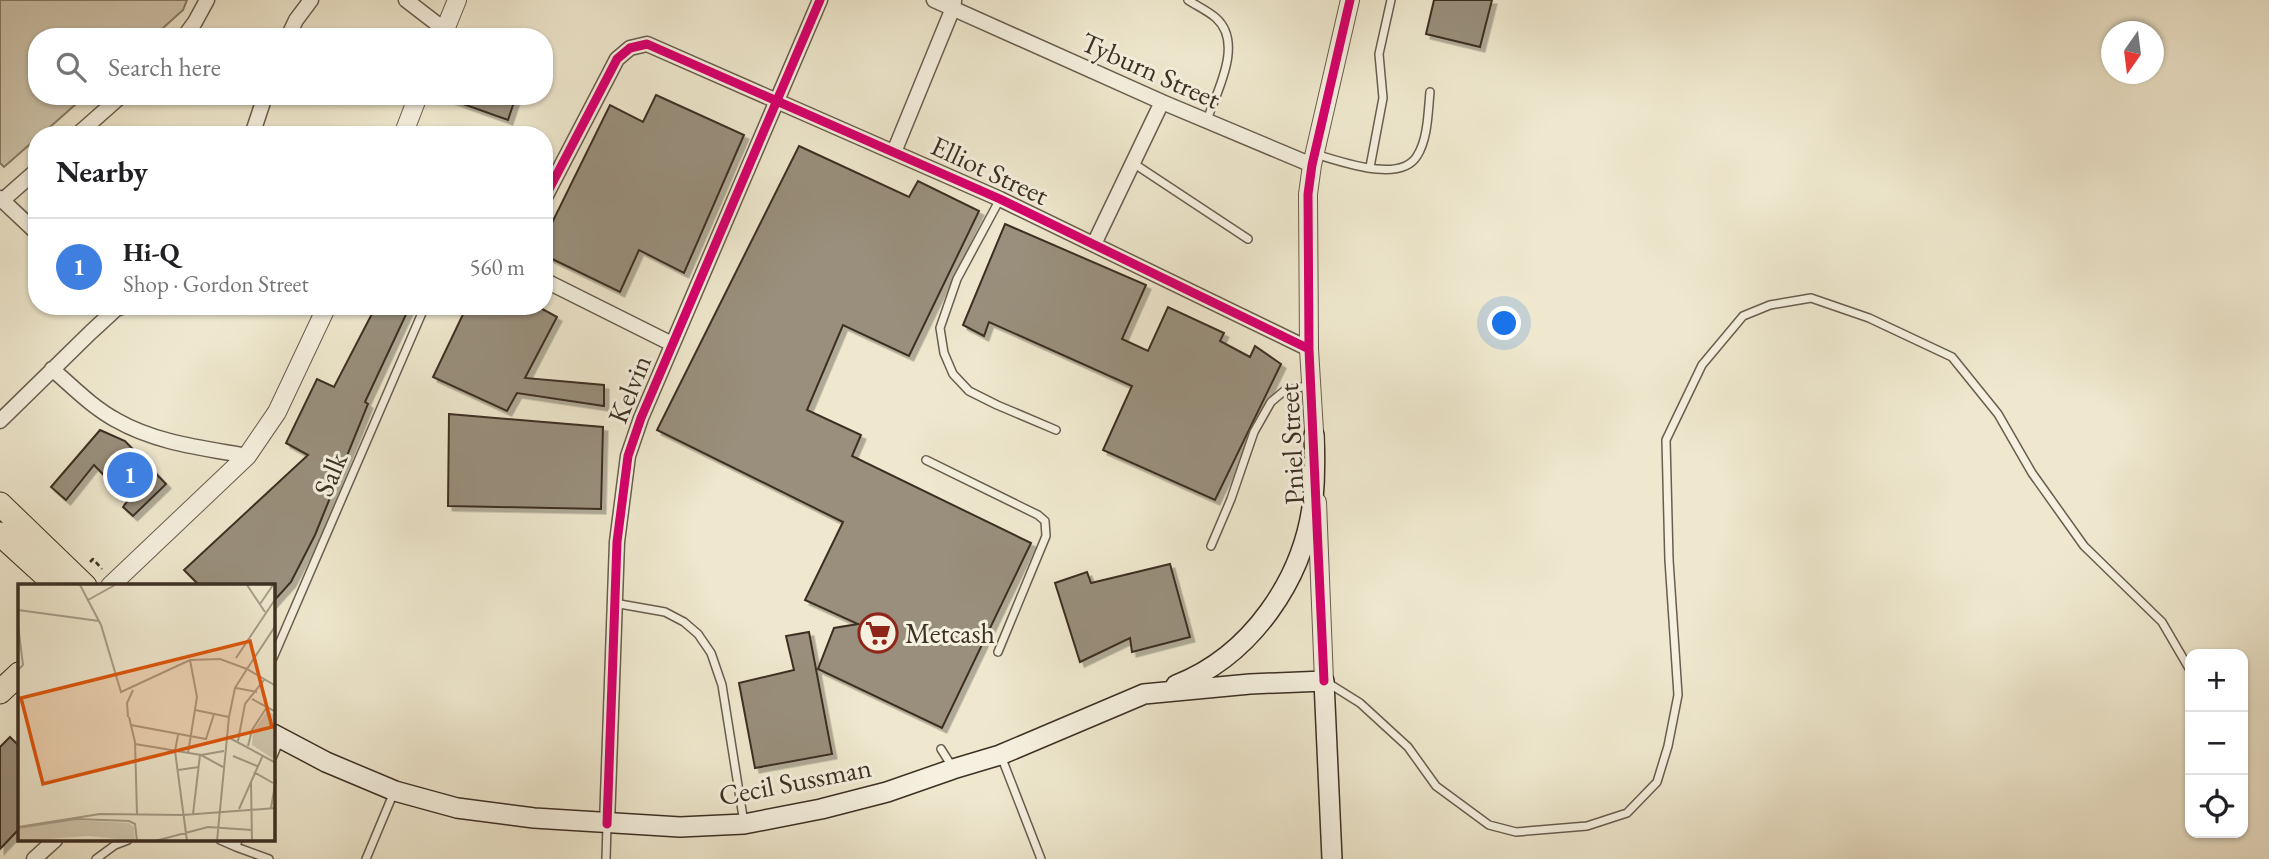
<!DOCTYPE html>
<html lang="en">
<head>
<meta charset="utf-8">
<style>
  :root { --surface:#fff; --page:#f6f6f6; --text:#202124; --muted:#757577; --line:#e0e0e0; --accent:#111827 }
  body { margin:0; font-family:"EB Garamond",serif; background:var(--page); color:var(--text) }
  .controls { position:absolute; right:21px; bottom:21px; display:grid; overflow:hidden; border-radius:14px; box-shadow:0 2px 5px #0004 }
  .controls button { width:63px; height:63px; display:grid; place-items:center; padding:0; border:0; border-bottom:2px solid var(--line); background:var(--surface); color:var(--text); font:35px sans-serif }
  .compass { position:absolute; left:2101px; top:21px; width:63px; height:63px; border-radius:50%; background:var(--surface); box-shadow:0 2px 5px #0004; rotate:194deg }
  .you { position:absolute; left:1505px; top:324px; width:24px; height:24px; margin:-18px; border:5px solid #fff; border-radius:50%; background:#1a73e8; box-shadow:0 0 0 10px #1a73e833 }
  .badge { display:grid; place-items:center; width:46px; height:46px; border-radius:50%; background:var(--accent); color:#fff; font-size:23px; font-weight:700 }
  .pin { position:absolute; translate:-50% -50%; border:4px solid #fff; box-shadow:0 2px 7px #0006 }
  .list { margin:0; padding:0; list-style:none }
  h2 { display:flex; justify-content:space-between; align-items:center; height:91px; margin:0; padding:0 28px; font-size:30px }
  h2 small { font-size:23px; font-weight:400; color:var(--muted) }
  .list li { display:grid; grid-template-columns:46px 1fr auto; gap:21px; align-items:center; box-sizing:border-box; height:98px; padding:0 28px; border-top:2px solid var(--line) }
  .list b { display:block; font-size:26px; white-space:nowrap }
  .list p { margin:0; font-size:23px; white-space:nowrap; color:var(--muted) }
  .list em { font-size:23px; font-style:normal; color:var(--muted) }
  .icon { flex:none; width:38px; height:38px; fill:none; stroke:currentColor; stroke-width:2; stroke-linecap:round; stroke-linejoin:round }
  .map { position:relative; flex:none; width:2269px; height:859px; overflow:hidden }
  .search { position:absolute; background:var(--surface); box-shadow:0 2px 5px #0004; left:28px; top:28px; width:525px; height:77px; display:flex; align-items:center; gap:18px; box-sizing:border-box; padding:0 24px; border-radius:28px; color:var(--muted); font-size:26px }
  .panel { position:absolute; background:var(--surface); box-shadow:0 2px 5px #0004; left:28px; top:126px; width:525px; height:189px; border-radius:28px }
  .map>svg:first-child { display:block }
</style>
</head>
<body>
<div class="map">
<svg width="2269" height="859" viewBox="0 0 2269 859">
  <defs>
    <filter id="shadow"><feDropShadow dx="4.5" dy="4.5" stdDeviation="0" flood-color="#0004"/></filter>
  </defs>
  <rect width="100%" height="100%" fill="#efe8ce"/>
  <filter id="stains"><feTurbulence type="fractalNoise" baseFrequency=".00286" numOctaves="4"/><feColorMatrix values="0 0 0 0 .2 0 0 0 0 .09 0 0 0 0 .02 0 0 0 .5 -.17"/></filter>
  <radialGradient id="worn" r=".72"><stop offset=".6" stop-color="#630" stop-opacity="0"/><stop offset="1" stop-color="#630" stop-opacity=".3"/></radialGradient>
  <!-- green -->
  <path fill="#d1c9b1" stroke="#867c6a" stroke-width="2" d="M 0,0 L 187,0 L 183,10 L 153,37 L 37,37 L 37,96 L 85,96 L 41,135 L 37,135 L 37,138 L 4,167 L 0,163 Z"/>
  <!-- building -->
  <path fill="#998f7c" stroke="#3c2f23" stroke-width="2" filter="url(#shadow)" d="M 1434,0 L 1492,0 L 1480,47 L 1426,34 Z
    M 656,95 L 744,135 L 684,273 L 639,250 L 620,292 L 544,255 L 544,239 L 610,105 L 643,122 Z
    M 447,96 L 516,96 L 508,120 L 446,98 Z
    M 799,146 L 909,197 L 918,181 L 979,211 L 909,356 L 843,325 L 807,410 L 861,435 L 852,456 L 1031,543 L 942,728 L 818,669 L 834,628 L 858,624 L 805,600 L 843,522 L 657,430 Z
    M 1005,224 L 1146,285 L 1122,339 L 1148,351 L 1168,307 L 1224,333 L 1220,341 L 1250,357 L 1255,346 L 1281,364 L 1215,500 L 1103,450 L 1132,386 L 989,322 L 984,336 L 963,325 Z
    M 376,306 L 410,306 L 365,402 L 368,404 L 315,535 L 291,582 L 273,602 L 273,586 L 200,586 L 184,570 L 308,455 L 286,443 L 317,379 L 334,387 Z
    M 467,306 L 537,306 L 557,317 L 525,378 L 604,385 L 604,406 L 517,393 L 507,411 L 433,377 Z
    M 449,414 L 603,427 L 601,509 L 448,506 Z
    M 100,430 L 125,441 L 166,484 L 133,516 L 123,507 L 128,500 L 94,465 L 66,500 L 51,487 Z
    M 1170,564 L 1190,637 L 1132,652 L 1130,638 L 1080,662 L 1055,583 L 1087,572 L 1091,583 Z
    M 809,632 L 832,754 L 755,768 L 739,683 L 794,670 L 786,636 Z
    M 10,737 L 19,746 L 19,829 L 0,849 L 0,747 Z"/>
  <g fill="none" stroke-linecap="round" stroke-linejoin="round">
    <!-- service casing -->
    <g stroke="#695d4e" stroke-width="10">
      <path id="service" d="M 1188,0 C 1197,6 1208,11 1216,18 C 1244,43 1217,91 1207,120
        M 1315,154 C 1340,161 1400,184 1417,156 C 1428,139 1428,112 1430,92
        M 1133,163 L 1248,239
        M 1370,167 L 1383,98 L 1379,54 L 1391,0
        M 1000,199 L 957,279 L 940,328 L 944,353 L 953,374 L 969,391 L 997,405 L 1056,430
        M 926,460 L 1038,515 L 1045,521 L 1046,536 L 998,652
        M 1211,546 L 1231,499 L 1254,432 L 1271,402 L 1284,391 L 1311,385
        M 614,603 L 665,612 L 684,622 L 698,634 L 711,653 L 722,685 L 744,823
        M 273,658 L 425,306
        M 1328,683 L 1360,703 L 1408,747 L 1436,786 L 1489,825 L 1516,832 L 1587,826 L 1627,813 L 1657,782 L 1668,746 L 1678,695 L 1669,560 L 1666,440 L 1702,365 L 1743,316 L 1770,305 L 1811,298 L 1869,318 L 1952,357 L 1998,414 L 2032,473 L 2084,546 L 2162,622 L 2190,670
        M 941,749 L 953,768
        M 273,756 L 280,739
        M 1001,756 L 1041,859
        M 220,840 L 236,847 L 238,840
        M 236,847 L 269,859
        M 96,859 L 115,845 L 128,840
        M 366,859 L 394,792
        M 606,859 L 607,825"/>
    </g>
    <!-- minor casing -->
    <g stroke="#695d4e" stroke-width="17">
      <path id="minor" d="M 406,0 L 445,30
        M 934,0 L 1162,102 L 1312,165
        M 184,37 L 195,22 L 207,0
        M 288,37 L 296,20 L 311,0
        M 77,135 L 121,96
        M 252,135 L 265,96
        M 894,152 L 953,8 L 954,1
        M 0,198 L 37,233
        M 544,199 L 617,59 L 630,48 L 647,44 L 1000,199 L 1309,349
        M 3,200 L 37,170
        M 1094,244 L 1162,102
        M 544,280 L 672,344
        M 52,369 C 73,387 92,407 116,420 C 156,443 203,448 247,456
        M 0,421 L 91,332 L 116,309 L 124,306
        M 607,824 L 617,542 L 628,456 L 641,418 L 820,0
        M 34,859 L 55,840"/>
    </g>
    <!-- tertiary casing -->
    <g stroke="#695d4e" stroke-width="20">
      <path id="tertiary" d="M 442,37 L 457,0
        M 403,135 L 418,96
        M 1315,447 L 1309,349 L 1308,194 L 1312,165 L 1350,0
        M 1317,502 L 1324,681
        M 110,586 L 247,456 L 277,412 L 327,306"/>
    </g>
    <!-- secondary casing -->
    <g stroke="#3c2f23" stroke-width="22">
      <path id="secondary" d="M 1176,685 C 1251,656 1304,579 1313,500 C 1315,478 1315,457 1314,435
        M 273,734 L 326,762 L 395,791 L 457,808 L 534,818 L 680,827 L 744,824 L 821,809 L 887,792 L 953,769 L 1000,755 L 1144,694 L 1250,684 L 1324,681 L 1332,859"/>
    </g>
    <!-- trunk casing -->
    <g stroke="#3c2f23" stroke-width="25">
      <path id="trunk" d="M 0,504 L 85,586
        M 0,534 L 57,586
        M 0,692 L 19,674"/>
    </g>
    <!-- path -->
    <path stroke="#3c2f23" stroke-width="2.5" stroke-dasharray="5 3.5" stroke-linecap="butt" d="M 90,562 L 93,559 L 102,569"/>
    <!-- service -->
    <use href="#service" stroke="#f5f0df" stroke-width="7"/>
    <!-- minor -->
    <use href="#minor" stroke="#f5f0df" stroke-width="14"/>
    <!-- tertiary -->
    <use href="#tertiary" stroke="#f5f0df" stroke-width="18"/>
    <!-- secondary -->
    <use href="#secondary" stroke="#f5f0df" stroke-width="19"/>
    <!-- trunk -->
    <use href="#trunk" stroke="#efe8ce" stroke-width="23"/>
    <!-- cycleway casing -->
    <g stroke="#f5f0df" stroke-width="13">
      <path id="cycleway" d="M 544,199 L 617,59 L 630,48 L 647,44 L 1000,199 L 1309,349
        M 1324,681 L 1309,349 L 1308,194 L 1312,165 L 1350,0
        M 607,824 L 617,542 L 628,456 L 641,418 L 820,0"/>
    </g>
    <!-- cycleway -->
    <use href="#cycleway" stroke="#d6006c" stroke-width="9"/>
  </g>
  <!-- icons -->
  <defs>
    <g id="supermarket-ring" transform="scale(2.0125)"><circle r="9.5" fill="#f5f0df" stroke="#8f2418" stroke-width="1.5"/><path d="M-6-5.5h2.5l.6 2H6L4.5 2H-2.5L-4.4-4H-6ZM-1.5 3.2a1.3 1.3 0 1 0 .1 0ZM3 3.2a1.3 1.3 0 1 0 .1 0Z" fill="#8f2418"/></g>
  </defs>
  <g fill-rule="evenodd">
    <use href="#supermarket-ring" x="878" y="633"/>
  </g>
  <g text-anchor="middle" dominant-baseline="central" stroke-width="6" stroke-linejoin="round" paint-order="stroke">
    <!-- street labels -->
    <g font-size="28" fill="#3c2f23" stroke="#f5f0df">
      <text transform="translate(1151 70) rotate(24)">Tyburn Street</text>
      <text transform="translate(990 170) rotate(25)">Elliot Street</text>
      <text transform="translate(629 389) rotate(-68)">Kelvin</text>
      <text transform="translate(1291 444) rotate(-93)">Pniel Street</text>
      <text transform="translate(330 474) rotate(-67)">Salk</text>
      <text transform="translate(795 781) rotate(-11)">Cecil Sussman</text>
    </g>
    <!-- poi labels -->
    <g font-size="28" fill="#3c2f23" stroke="#f5f0df" text-anchor="start">
      <text x="905" y="633">Metcash</text>
    </g>
  </g>
  <!-- overview -->
  <g transform="translate(18 584)">
    <rect width="257" height="257" fill="#efe8ce"/>
    <path d="M 249,127 L 257,131 L 257,176 L 234,161 L 235,147 ZM 56,236 L 111,239 L 116,243 L 117,257 L 71,252 L 0,257 L 0,245 Z" fill="#d1c9b1"/>
    <path fill="none" stroke="#a79e8a" stroke-width="2" d="M 62,1 L 83,41 L 103,108 L 172,76 L 202,75 L 229,85M 229,1 L 247,28M 70,16 L 97,1M 242,20 L 255,1M 0,26 L 81,37M 0,41 L 5,81 L 0,86M 258,41 L 229,85 L 258,102M 218,74 L 258,14M 218,104 L 239,108M 234,115 L 258,128M 177,126 L 211,133M 110,133 L 109,119 L 115,106M 111,133 L 117,158 L 119,230M 113,141 L 188,155 L 196,130M 160,151 L 157,167 L 169,257M 208,152 L 258,179M 220,157 L 227,120 L 246,96M 117,160 L 183,171 L 205,183M 230,162 L 234,146 L 249,123M 170,169 L 179,113 L 172,76M 183,171 L 206,167M 215,172 L 239,182M 160,186 L 181,183M 236,188 L 255,199M 233,197 L 234,257M 253,224 L 258,195M 221,225 L 245,171M 175,230 L 182,171M 0,243 L 82,230 L 165,231 L 258,224M 0,244 L 58,235 L 111,237 L 117,240 L 119,257M 137,257 L 190,243 L 234,246M 199,257 L 211,133 L 217,104 L 229,85"/>
    <path fill="#df570d" fill-opacity="0.15" stroke="#df570d" stroke-width="3.5" d="M 232,57 L 254,143 L 25,200 L 3,114 Z"/>
    <rect width="257" height="257" fill="none" stroke="#3c2f23" stroke-width="3.5"/>
  </g>
  <rect width="100%" height="100%" filter="url(#stains)"/>
  <rect width="100%" height="100%" fill="url(#worn)"/>
</svg>
<div class="controls">
<button>+</button>
<button>−</button>
<button><svg class="icon" aria-label="locate" viewBox="0 0 24 24"><circle cx="12" cy="12" r="6"/><path d="M12 2v4M12 18v4M2 12h4M18 12h4"/></svg></button>
</div>
<svg class="compass" viewBox="-18 -18 36 36"><path d="M0-13l5 13h-10z" fill="#e53935"/><path d="M0 13l5-13h-10z" fill="#757577"/></svg>
<div class="you"></div>
<div class="pin badge" style="left:130px;top:475px;background:#3f7fe0">1</div>
<div class="search"><svg class="icon" aria-label="search" viewBox="0 0 24 24"><circle cx="10" cy="10" r="6"/><path d="M15 15l6 6"/></svg>Search here</div>
<section class="panel">
<h2>Nearby<small></small></h2>
<ul class="list">
<li><span class="badge" style="background:#3f7fe0">1</span><div><b>Hi-Q</b><p>Shop · Gordon Street</p></div><em>560 m</em></li>
</ul>
</section>
</div>
</body>
</html>
